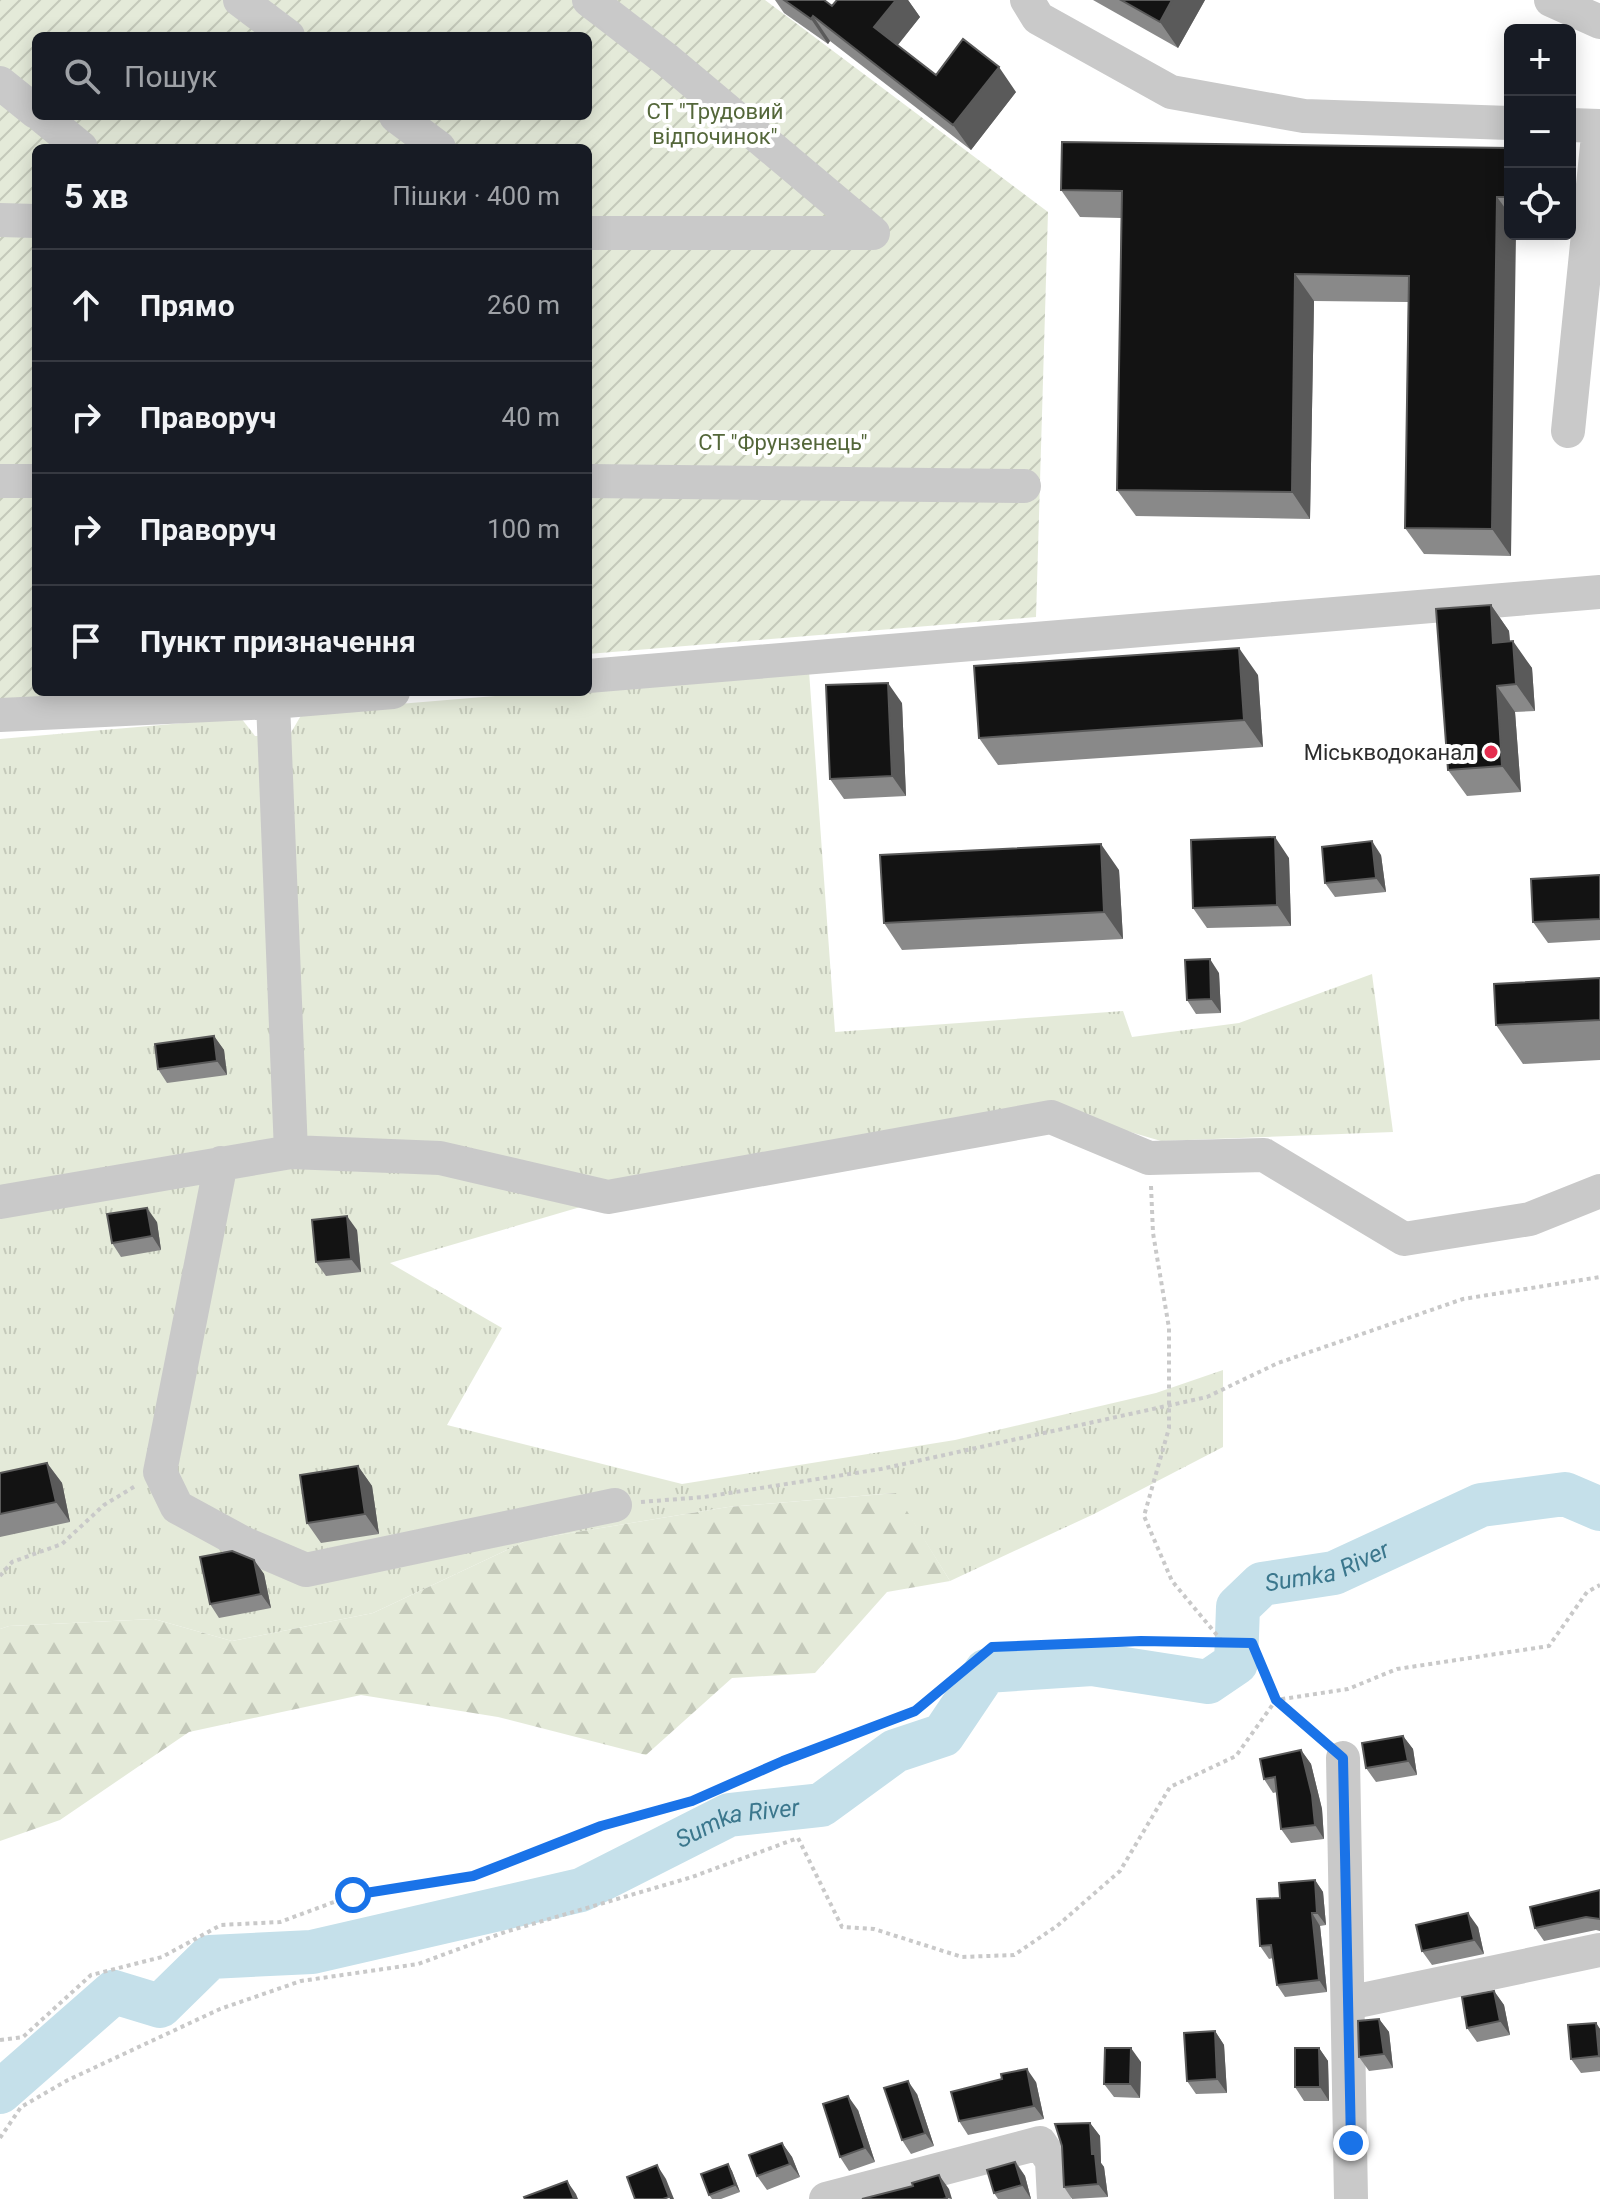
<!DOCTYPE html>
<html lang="uk">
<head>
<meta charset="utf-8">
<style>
  :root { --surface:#171b24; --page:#20242c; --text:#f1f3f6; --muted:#9ea1a6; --line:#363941 }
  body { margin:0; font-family:Roboto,sans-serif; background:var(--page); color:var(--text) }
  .controls { position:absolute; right:24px; top:24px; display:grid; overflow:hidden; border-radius:12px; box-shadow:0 4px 20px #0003 }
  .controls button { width:72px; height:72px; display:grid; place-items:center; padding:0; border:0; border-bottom:2px solid var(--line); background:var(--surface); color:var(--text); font:40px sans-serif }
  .stop { position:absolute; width:24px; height:24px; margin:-18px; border:6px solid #1a73e8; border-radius:50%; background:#fff }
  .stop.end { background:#1a73e8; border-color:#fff; box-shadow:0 2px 8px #0008 }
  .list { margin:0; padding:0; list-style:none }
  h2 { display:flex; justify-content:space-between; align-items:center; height:104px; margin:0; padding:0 32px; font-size:34px }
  h2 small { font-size:26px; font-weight:400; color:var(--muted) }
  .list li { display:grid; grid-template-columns:52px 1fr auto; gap:24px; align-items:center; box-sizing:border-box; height:112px; padding:0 32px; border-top:2px solid var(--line) }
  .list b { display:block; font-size:30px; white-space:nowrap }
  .list em { font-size:26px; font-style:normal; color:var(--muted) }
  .icon { flex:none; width:44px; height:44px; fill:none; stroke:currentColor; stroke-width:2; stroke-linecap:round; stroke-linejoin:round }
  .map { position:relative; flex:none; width:1600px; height:2199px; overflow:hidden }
  .search { position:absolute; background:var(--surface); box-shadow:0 4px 20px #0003; left:32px; top:32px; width:560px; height:88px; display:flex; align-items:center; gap:20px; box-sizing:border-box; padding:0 28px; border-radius:12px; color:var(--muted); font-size:30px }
  .panel { position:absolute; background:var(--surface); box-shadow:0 4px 20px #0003; left:32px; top:144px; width:560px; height:552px; border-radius:12px }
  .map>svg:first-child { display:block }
</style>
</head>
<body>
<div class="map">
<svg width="1600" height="2199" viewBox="0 0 1600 2199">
  <defs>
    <pattern id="grass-tufts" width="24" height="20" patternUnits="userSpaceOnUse" patternTransform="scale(2)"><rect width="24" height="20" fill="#e4ead9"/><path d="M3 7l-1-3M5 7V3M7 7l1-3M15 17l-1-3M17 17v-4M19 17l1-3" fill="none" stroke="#c4c9ba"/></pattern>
    <pattern id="forest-firs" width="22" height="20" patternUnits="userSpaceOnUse" patternTransform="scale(2)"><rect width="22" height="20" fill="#e4ead9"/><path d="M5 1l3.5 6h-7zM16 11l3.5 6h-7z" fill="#c4c9ba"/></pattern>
    <pattern id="garden-furrows" width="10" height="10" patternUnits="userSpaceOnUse" patternTransform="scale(2)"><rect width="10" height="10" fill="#e4ead9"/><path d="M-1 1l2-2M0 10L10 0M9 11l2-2" fill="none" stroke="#c4c9ba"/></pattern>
  </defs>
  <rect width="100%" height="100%" fill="#fff"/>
  <!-- grass -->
  <path fill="url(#grass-tufts)" d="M 809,671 L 835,1032 L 1123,1011 L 1132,1037 L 1239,1023 L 1372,974 L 1393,1132 L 1161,1141 L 1052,1109 L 611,1198 L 390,1263 L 502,1328 L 447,1425 L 682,1484 L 955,1440 L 1156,1393 L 1223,1370 L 1223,1447 L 1094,1514 L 950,1581 L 895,1493 L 728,1507 L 528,1540 L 373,1613 L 232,1641 L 154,1619 L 9,1626 L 0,1629 L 0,739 L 241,718 L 255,736 L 289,736 L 303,712 L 542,692 L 588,692 Z"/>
  <!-- forest -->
  <path fill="url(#forest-firs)" d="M 896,1493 L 950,1581 L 887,1592 L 815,1673 L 732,1678 L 646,1755 L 498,1717 L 361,1695 L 189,1732 L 60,1820 L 0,1841 L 0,1629 L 9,1626 L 154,1619 L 232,1641 L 373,1613 L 528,1540 L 728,1507 Z"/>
  <!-- garden -->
  <path fill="url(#garden-furrows)" fill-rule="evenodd" d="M 0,0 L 765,0 L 1048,212 L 1036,617 L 588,654 L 588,148 L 36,148 L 36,692 L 137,692 L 0,703 ZM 36,36 L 588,36 L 588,116 L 36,116 Z"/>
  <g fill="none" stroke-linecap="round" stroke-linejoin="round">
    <!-- river -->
    <path stroke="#c5e0ea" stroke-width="44" id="s1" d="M 0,2092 L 114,1992 L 160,2006 L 210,1957 L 312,1952 L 581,1890 L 729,1815 L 821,1805 L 895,1751 L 943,1735 L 986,1671 L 1092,1664 L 1208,1682 L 1236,1663 L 1238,1607 L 1262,1584 L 1334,1573 L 1481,1505 L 1565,1494 L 1600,1509"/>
    <!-- path -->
    <path stroke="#c9c9c9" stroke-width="4" stroke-dasharray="4 4" stroke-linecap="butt" d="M 1151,1186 L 1153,1233 L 1169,1328 L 1169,1428 L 1144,1516 L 1172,1581 L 1221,1640
      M 641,1502 L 704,1497 L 881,1469 L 1207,1397 L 1278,1363 L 1463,1299 L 1600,1277
      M 0,1576 L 12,1562 L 62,1544 L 104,1505 L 137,1485
      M 0,2040 L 23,2037 L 91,1975 L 162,1957 L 221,1925 L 280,1922 L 353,1895 L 473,1876 L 601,1826 L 692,1801 L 783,1761 L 915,1711 L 992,1647 L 1141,1641 L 1252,1643 L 1276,1700 L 1324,1741
      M 0,2138 L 21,2107 L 68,2080 L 220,2009 L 301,1981 L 418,1964 L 505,1932 L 692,1877 L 798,1838 L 842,1927 L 874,1929 L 962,1957 L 1014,1955 L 1057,1926 L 1120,1871 L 1170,1787 L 1236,1756 L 1276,1700 L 1348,1689 L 1397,1669 L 1549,1646 L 1587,1592 L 1600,1585"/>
    <!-- minor -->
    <path stroke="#c9c9c9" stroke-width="34" d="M 240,0 L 288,36
      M 1027,0 L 1038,18 L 1171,92 L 1304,116 L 1510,123
      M 1551,0 L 1600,22
      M 0,83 L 36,112
      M 42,116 L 81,148
      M 396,116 L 439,148
      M 0,220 L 36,221
      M 588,233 L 873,233 L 667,60 L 589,0
      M 1568,431 L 1599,126 L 1570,125
      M 0,481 L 36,481
      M 588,481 L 1024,486
      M 588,676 L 1600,592
      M 273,702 L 291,1152
      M 0,715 L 273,702 L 393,692
      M 221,1163 L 160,1472 L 177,1507 L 245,1544 L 306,1570 L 615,1505
      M 0,1202 L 291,1152 L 440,1158 L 608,1197 L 1051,1117 L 1149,1158 L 1264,1155 L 1404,1239 L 1530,1219 L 1600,1191
      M 1343,1758 L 1351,2199
      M 1348,2003 L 1600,1950
      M 826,2199 L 1040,2143 L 1052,2161 L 1054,2199"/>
  </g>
  <!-- wall -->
  <path fill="#898989" d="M 775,0 L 824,0 L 832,6 L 837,0 L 908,0 L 920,17 L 898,45 L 936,75 L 1016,92 L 971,150 L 830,41 L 828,44 L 784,13 Z
    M 1093,0 L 1205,0 L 1178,48 Z
    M 1510,148 L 1511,556 L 1424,554 L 1405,528 L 1408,302 L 1314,301 L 1310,519 L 1136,516 L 1117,490 L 1121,218 L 1080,217 L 1061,190 Z
    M 1491,605 L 1509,631 L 1510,641 L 1532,668 L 1535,711 L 1515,712 L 1521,792 L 1467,796 L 1448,770 Z
    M 1258,675 L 1263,747 L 998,765 L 979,738 Z
    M 902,703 L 906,796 L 844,799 L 830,779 Z
    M 1381,855 L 1386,892 L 1335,897 L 1325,883 Z
    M 1289,858 L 1291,926 L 1207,928 L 1193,908 Z
    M 1119,870 L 1123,939 L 902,950 L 884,923 Z
    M 1600,875 L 1600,940 L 1548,943 L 1533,922 Z
    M 1219,973 L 1221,1013 L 1196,1014 L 1187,1000 Z
    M 1600,978 L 1600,1060 L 1523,1064 L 1496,1025 Z
    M 214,1036 L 224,1050 L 227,1075 L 167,1083 L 158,1069 Z
    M 157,1222 L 161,1250 L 121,1257 L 112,1243 Z
    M 357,1230 L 361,1272 L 326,1276 L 316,1262 Z
    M 47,1463 L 62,1483 L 70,1522 L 0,1537 L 0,1473 Z
    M 358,1466 L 372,1486 L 379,1534 L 321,1543 L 307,1523 Z
    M 254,1560 L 264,1574 L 271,1608 L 219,1618 L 210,1604 Z
    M 1403,1736 L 1413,1749 L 1417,1775 L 1376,1782 L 1366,1768 Z
    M 1301,1750 L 1311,1764 L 1322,1809 L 1324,1839 L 1291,1843 L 1281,1829 L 1277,1792 L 1273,1793 L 1264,1779 Z
    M 1315,1880 L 1323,1892 L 1326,1925 L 1320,1926 L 1327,1992 L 1285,1997 L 1277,1985 L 1273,1958 L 1269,1959 L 1260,1946 L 1280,1898 Z
    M 1600,1890 L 1600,1931 L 1596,1930 L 1544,1941 L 1535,1928 Z
    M 1478,1927 L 1484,1954 L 1432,1965 L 1422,1951 Z
    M 1494,1991 L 1504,2005 L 1510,2035 L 1477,2042 L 1467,2028 Z
    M 1379,2019 L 1389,2032 L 1393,2068 L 1369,2071 L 1359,2057 Z
    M 1596,2023 L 1600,2029 L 1600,2071 L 1581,2073 L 1571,2059 Z
    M 1215,2031 L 1224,2045 L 1227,2093 L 1196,2094 L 1187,2081 Z
    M 1319,2048 L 1328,2061 L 1329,2101 L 1304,2101 L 1295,2087 Z
    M 1141,2062 L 1140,2098 L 1114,2097 L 1104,2084 Z
    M 1036,2082 L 1044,2119 L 968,2135 L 959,2121 Z
    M 917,2094 L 934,2146 L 911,2154 L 902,2140 Z
    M 858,2110 L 875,2162 L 849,2171 L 840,2157 Z
    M 1090,2123 L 1100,2136 L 1101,2163 L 1104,2167 L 1108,2197 L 1072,2199 L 1064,2187 Z
    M 782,2143 L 792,2157 L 800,2177 L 767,2190 L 757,2176 Z
    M 1016,2162 L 1025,2176 L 1031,2199 L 998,2199 L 994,2193 Z
    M 728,2164 L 732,2171 L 740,2192 L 721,2199 L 712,2199 L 709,2195 Z"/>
  <!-- shaded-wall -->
  <path fill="#5a5a5a" d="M 896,0 L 908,0 L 920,17 L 892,52 L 874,27 Z
    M 1172,0 L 1205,0 L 1178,48 L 1160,22 Z
    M 813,16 L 830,41 L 828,44 L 811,19 Z
    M 999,67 L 1016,92 L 971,150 L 953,125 Z
    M 1497,197 L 1510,215 L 1510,234 L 1516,234 L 1511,556 L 1492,529 Z
    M 1295,274 L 1314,301 L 1310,519 L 1292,492 Z
    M 1491,605 L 1509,631 L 1512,669 L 1493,643 Z
    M 1513,641 L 1532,668 L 1535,711 L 1516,684 Z
    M 1239,648 L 1258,675 L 1263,747 L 1244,720 Z
    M 888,683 L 902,703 L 906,796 L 892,776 Z
    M 1497,686 L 1515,712 L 1521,792 L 1502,766 Z
    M 1275,837 L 1289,858 L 1291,926 L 1277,905 Z
    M 1372,841 L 1381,855 L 1386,892 L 1376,878 Z
    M 1101,844 L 1119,870 L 1123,939 L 1104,912 Z
    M 1210,959 L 1219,973 L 1221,1013 L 1211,999 Z
    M 214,1036 L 224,1050 L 227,1075 L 217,1061 Z
    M 147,1208 L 157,1222 L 161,1250 L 152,1236 Z
    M 347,1216 L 357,1230 L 361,1272 L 351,1259 Z
    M 47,1463 L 62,1483 L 70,1522 L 56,1502 Z
    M 358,1466 L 372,1486 L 379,1534 L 365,1514 Z
    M 254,1560 L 264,1574 L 271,1608 L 261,1594 Z
    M 1403,1736 L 1413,1749 L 1417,1775 L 1408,1761 Z
    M 1301,1750 L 1311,1764 L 1322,1809 L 1324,1839 L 1315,1825 Z
    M 1315,1880 L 1323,1892 L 1326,1925 L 1317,1913 Z
    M 1312,1913 L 1320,1926 L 1327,1992 L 1319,1980 Z
    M 1468,1913 L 1478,1927 L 1484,1954 L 1474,1940 Z
    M 1494,1991 L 1504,2005 L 1510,2035 L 1500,2021 Z
    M 1379,2019 L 1389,2032 L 1393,2068 L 1384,2054 Z
    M 1596,2023 L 1600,2029 L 1600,2058 L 1599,2056 Z
    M 1215,2031 L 1224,2045 L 1227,2093 L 1217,2079 Z
    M 1131,2048 L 1141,2062 L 1140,2098 L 1130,2084 Z
    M 1319,2048 L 1328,2061 L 1329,2101 L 1320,2087 Z
    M 1027,2069 L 1036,2082 L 1044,2119 L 1034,2106 Z
    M 908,2081 L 917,2094 L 934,2146 L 925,2133 Z
    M 848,2096 L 858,2110 L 875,2162 L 865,2148 Z
    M 1090,2123 L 1100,2136 L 1101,2163 L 1104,2167 L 1108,2197 L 1098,2184 L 1092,2154 Z
    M 782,2143 L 792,2157 L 800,2177 L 790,2164 Z
    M 1015,2162 L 1025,2176 L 1031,2199 L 1022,2185 Z
    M 728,2164 L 732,2171 L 740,2192 L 735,2185 Z
    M 657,2165 L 666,2179 L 674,2199 L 670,2199 L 669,2197 Z
    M 939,2175 L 949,2189 L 952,2199 L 947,2198 Z
    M 567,2181 L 576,2194 L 578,2199 L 574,2199 Z"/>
  <!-- building -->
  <path fill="#131313" stroke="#5a5a5a" stroke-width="2" d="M 784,0 L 824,0 L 832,6 L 837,0 L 896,0 L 874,27 L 936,75 L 963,39 L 999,67 L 953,125 L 813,16 L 811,19 Z
    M 1121,0 L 1172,0 L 1160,22 Z
    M 1062,142 L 1510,148 L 1510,197 L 1497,197 L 1492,529 L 1405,528 L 1409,276 L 1295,274 L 1292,492 L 1117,490 L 1122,191 L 1061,190 Z
    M 1491,605 L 1493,643 L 1513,641 L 1516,684 L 1497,686 L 1502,766 L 1448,770 L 1436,609 Z
    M 1239,648 L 1244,720 L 979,738 L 974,666 Z
    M 888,683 L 892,776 L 830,779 L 826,685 Z
    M 1275,837 L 1277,905 L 1193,908 L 1191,840 Z
    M 1372,841 L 1376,878 L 1325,883 L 1322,847 Z
    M 1101,844 L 1104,912 L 884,923 L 880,855 Z
    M 1600,875 L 1600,919 L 1533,922 L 1531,879 Z
    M 1210,959 L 1211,999 L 1187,1000 L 1185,960 Z
    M 1600,978 L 1600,1020 L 1496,1025 L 1494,984 Z
    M 214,1036 L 217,1061 L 158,1069 L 155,1044 Z
    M 147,1208 L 152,1236 L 112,1243 L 107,1214 Z
    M 347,1216 L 351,1259 L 316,1262 L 312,1220 Z
    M 47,1463 L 56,1502 L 0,1514 L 0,1473 Z
    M 358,1466 L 365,1514 L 307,1523 L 300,1475 Z
    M 232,1551 L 254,1560 L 261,1594 L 210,1604 L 200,1557 Z
    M 1403,1736 L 1408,1761 L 1366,1768 L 1362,1743 Z
    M 1301,1750 L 1312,1795 L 1315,1825 L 1281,1829 L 1275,1777 L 1264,1779 L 1260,1759 Z
    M 1315,1880 L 1317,1913 L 1312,1913 L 1319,1980 L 1277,1985 L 1271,1945 L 1260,1946 L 1257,1899 L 1280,1898 L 1279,1883 Z
    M 1600,1890 L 1600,1919 L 1586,1917 L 1535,1928 L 1530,1907 Z
    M 1468,1913 L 1474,1940 L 1422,1951 L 1416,1925 Z
    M 1494,1991 L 1500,2021 L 1467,2028 L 1462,1997 Z
    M 1379,2019 L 1384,2054 L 1359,2057 L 1358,2021 Z
    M 1596,2023 L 1599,2056 L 1571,2059 L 1568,2025 Z
    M 1215,2031 L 1217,2079 L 1187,2081 L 1184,2033 Z
    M 1105,2048 L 1131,2048 L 1130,2084 L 1104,2084 Z
    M 1295,2048 L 1319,2048 L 1320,2087 L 1295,2087 Z
    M 1027,2069 L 1034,2106 L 959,2121 L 951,2092 L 1002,2079 L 1001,2074 Z
    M 908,2081 L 925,2133 L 902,2140 L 884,2088 Z
    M 848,2096 L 865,2148 L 840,2157 L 823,2104 Z
    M 1090,2123 L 1092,2154 L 1095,2154 L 1098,2184 L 1064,2187 L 1062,2146 L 1055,2124 Z
    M 782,2143 L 790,2164 L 757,2176 L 749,2155 Z
    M 1015,2162 L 1022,2185 L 994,2193 L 987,2170 Z
    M 728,2164 L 735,2185 L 709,2195 L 701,2174 Z
    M 657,2165 L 669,2197 L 663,2199 L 635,2199 L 627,2177 Z
    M 939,2175 L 947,2198 L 943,2199 L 862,2199 L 913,2186 L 912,2183 Z
    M 567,2181 L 574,2199 L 525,2199 L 524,2197 Z"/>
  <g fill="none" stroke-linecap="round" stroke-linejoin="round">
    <!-- route -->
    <path stroke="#1a73e8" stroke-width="10" d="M 353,1895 L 473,1876 L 601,1826 L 692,1801 L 783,1761 L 915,1711 L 992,1647 L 1141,1641 L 1252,1643 L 1276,1700 L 1343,1758 L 1351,2143"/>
  </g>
  <!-- markers -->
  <circle fill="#e52d4f" stroke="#fff" stroke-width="3" cx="1491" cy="752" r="8"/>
  <g text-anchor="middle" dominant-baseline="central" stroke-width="8" stroke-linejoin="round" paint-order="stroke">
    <!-- park labels -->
    <g font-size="22" fill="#54673a" stroke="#fff">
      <text x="715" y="111">СТ "Трудовий<tspan x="715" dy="25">відпочинок"</tspan></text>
      <text x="783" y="442">СТ "Фрунзенець"</text>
    </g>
    <!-- poi labels -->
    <g font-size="22" fill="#2c2c2c" stroke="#fff" text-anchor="end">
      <text x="1475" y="752">Міськводоканал</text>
    </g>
    <!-- water labels -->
    <g font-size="24" font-style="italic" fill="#3b778d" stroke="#fff">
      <text stroke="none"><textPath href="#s1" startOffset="1540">Sumka River</textPath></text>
      <text stroke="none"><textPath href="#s1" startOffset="820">Sumka River</textPath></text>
    </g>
  </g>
</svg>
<div class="controls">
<button>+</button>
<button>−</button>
<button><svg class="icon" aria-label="locate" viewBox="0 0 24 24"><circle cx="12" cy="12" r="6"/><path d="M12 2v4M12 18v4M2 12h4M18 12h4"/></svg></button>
</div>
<div class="stop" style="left:353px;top:1895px"></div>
<div class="stop end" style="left:1351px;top:2143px"></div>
<div class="search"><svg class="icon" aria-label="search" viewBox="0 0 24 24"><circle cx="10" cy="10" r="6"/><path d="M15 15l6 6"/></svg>Пошук</div>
<section class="panel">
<h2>5 хв<small>Пішки · 400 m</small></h2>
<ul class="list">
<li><svg class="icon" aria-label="ahead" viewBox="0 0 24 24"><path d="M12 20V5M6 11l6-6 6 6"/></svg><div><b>Прямо</b></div><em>260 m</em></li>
<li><svg class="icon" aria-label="right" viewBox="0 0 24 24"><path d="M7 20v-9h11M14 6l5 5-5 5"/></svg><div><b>Праворуч</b></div><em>40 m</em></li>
<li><svg class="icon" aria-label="right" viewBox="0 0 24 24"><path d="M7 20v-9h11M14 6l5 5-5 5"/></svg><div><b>Праворуч</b></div><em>100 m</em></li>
<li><svg class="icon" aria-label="arrive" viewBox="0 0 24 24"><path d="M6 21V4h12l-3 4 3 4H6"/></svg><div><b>Пункт призначення</b></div></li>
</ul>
</section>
</div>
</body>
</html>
